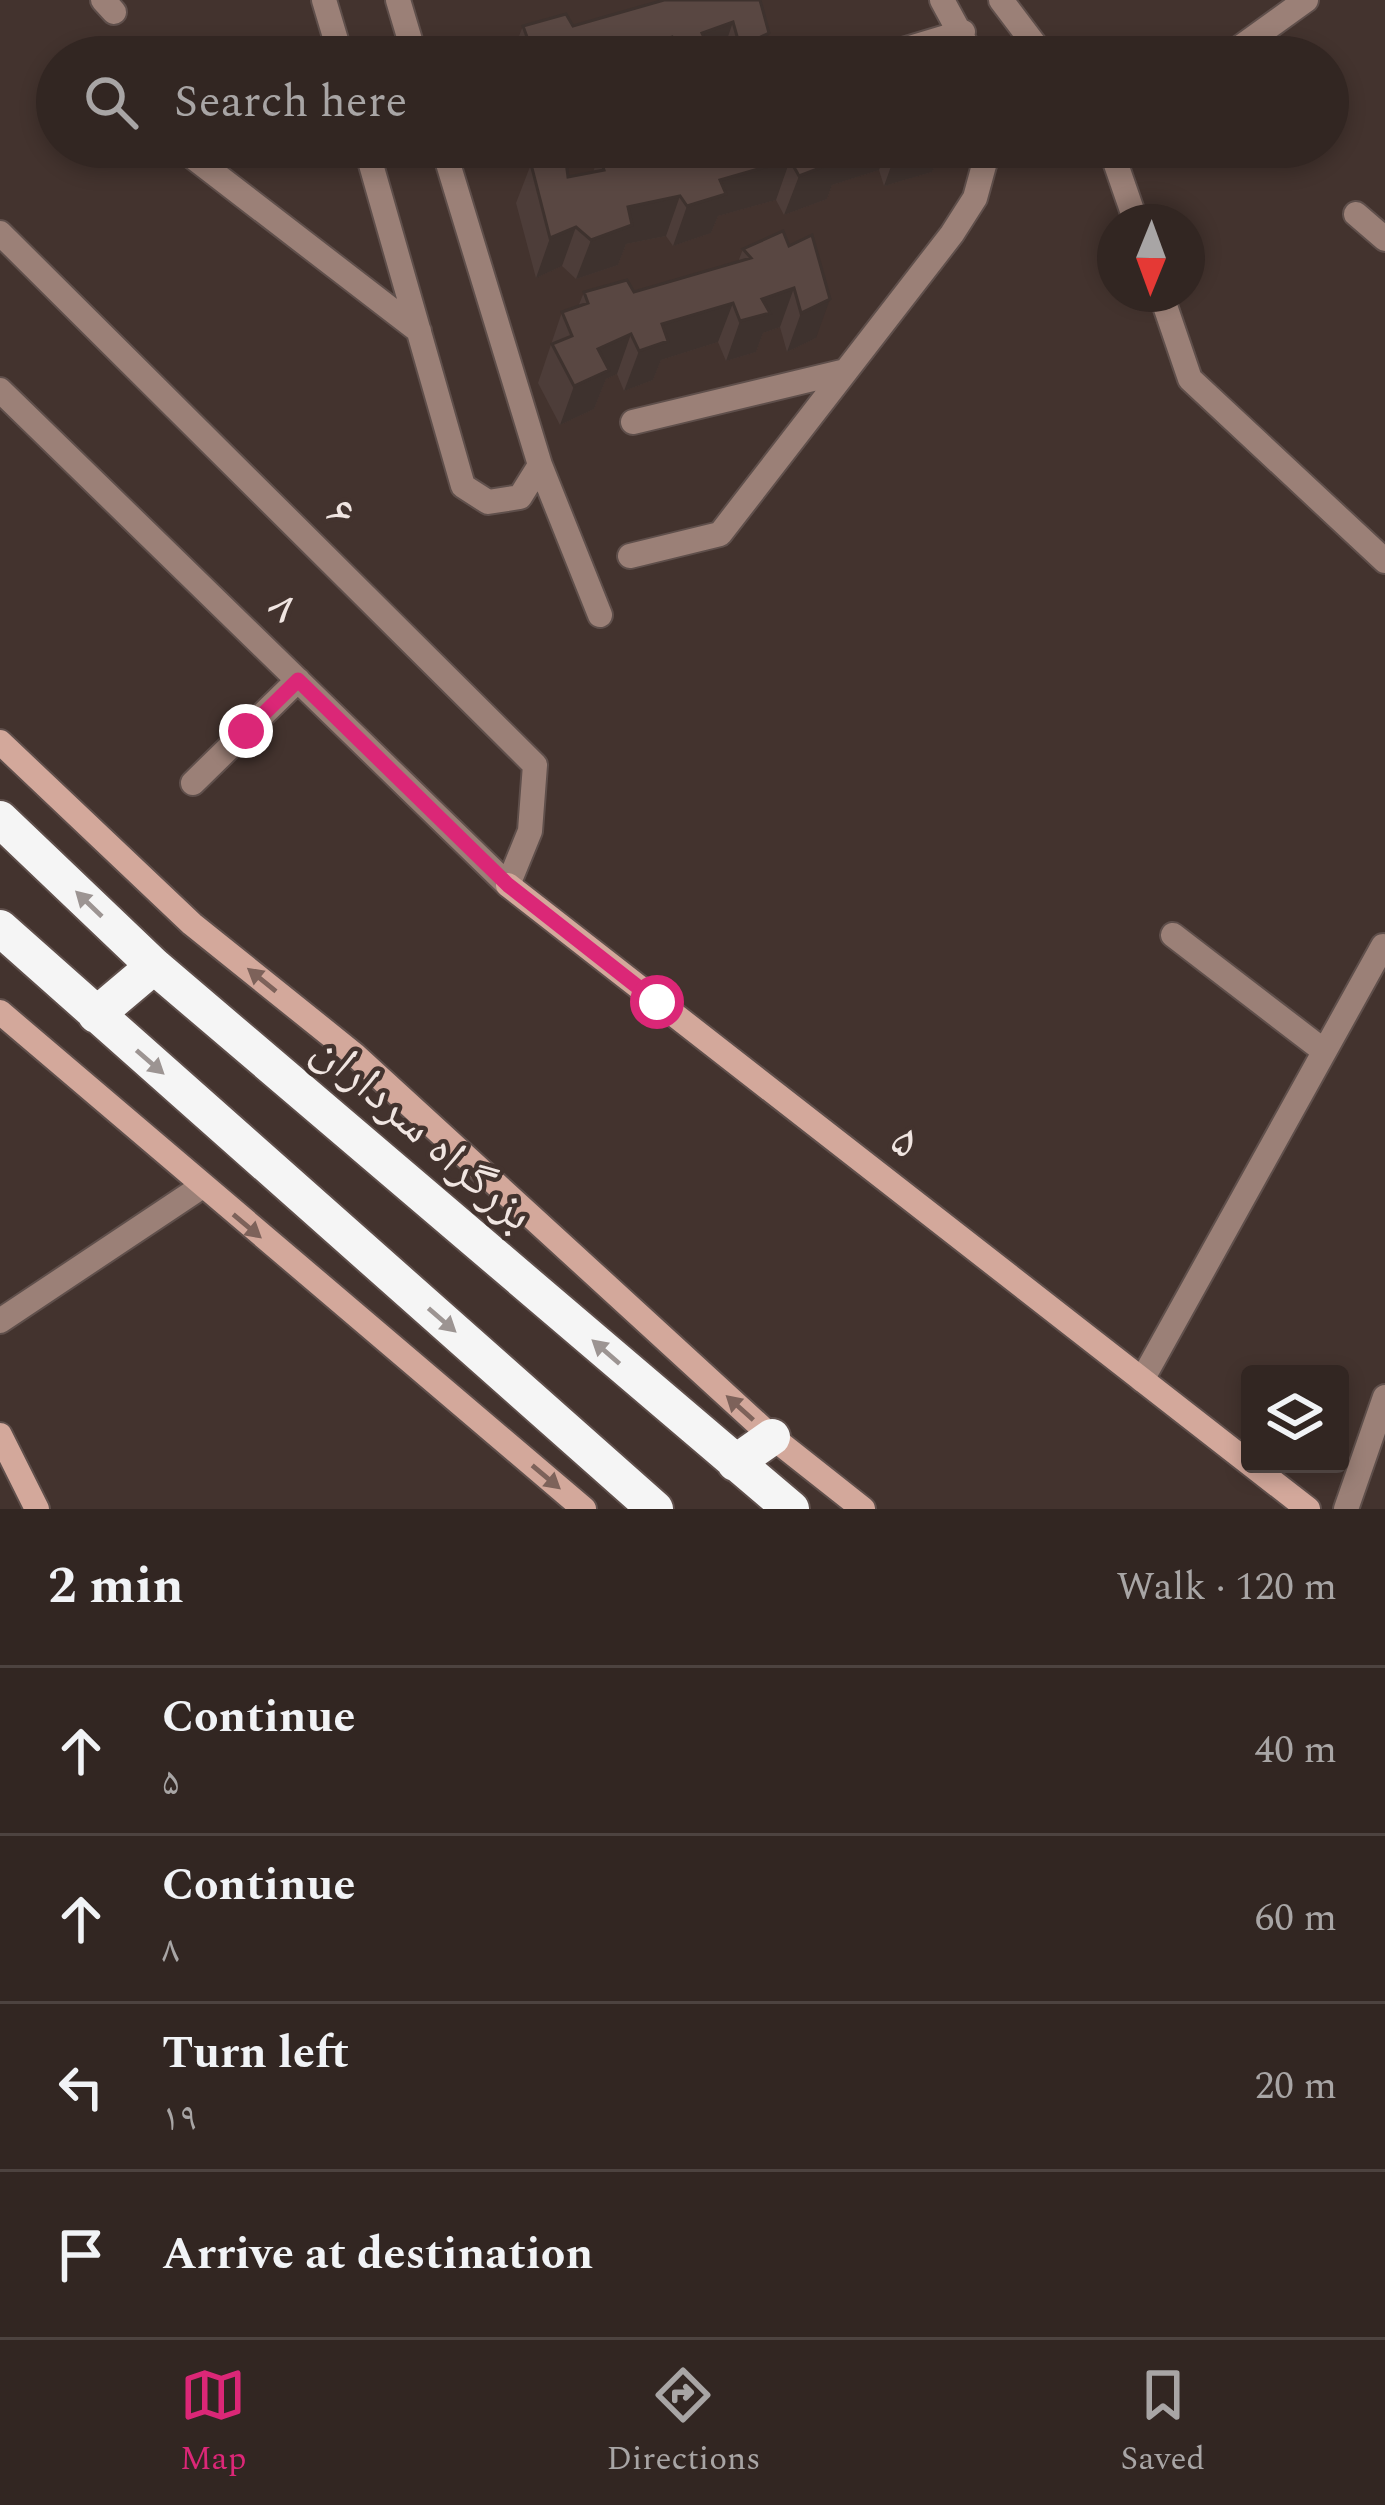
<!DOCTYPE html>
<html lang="en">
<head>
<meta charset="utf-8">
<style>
  :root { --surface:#322622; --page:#3d322f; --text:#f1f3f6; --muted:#a8a5a5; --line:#4d4340; --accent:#db2777 }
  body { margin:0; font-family:Spectral,"Noto Naskh Arabic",serif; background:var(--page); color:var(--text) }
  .controls { position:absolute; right:36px; bottom:36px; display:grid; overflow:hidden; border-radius:12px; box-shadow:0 6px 18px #0003 }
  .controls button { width:108px; height:108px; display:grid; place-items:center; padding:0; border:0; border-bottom:3px solid var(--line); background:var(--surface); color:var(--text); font:60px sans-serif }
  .compass { position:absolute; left:1097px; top:204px; width:108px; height:108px; border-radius:50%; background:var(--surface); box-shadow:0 6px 18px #0003; rotate:181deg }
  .stop { position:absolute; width:36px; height:36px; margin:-27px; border:9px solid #db2777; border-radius:50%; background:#fff }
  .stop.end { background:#db2777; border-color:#fff; box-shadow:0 3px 12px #0008 }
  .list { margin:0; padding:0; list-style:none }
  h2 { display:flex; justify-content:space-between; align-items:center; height:156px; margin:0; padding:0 48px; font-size:51px }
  h2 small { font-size:39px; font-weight:400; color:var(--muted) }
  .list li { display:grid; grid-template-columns:78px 1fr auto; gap:36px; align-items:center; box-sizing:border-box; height:168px; padding:0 48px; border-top:3px solid var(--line) }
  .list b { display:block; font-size:45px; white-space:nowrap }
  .list p { margin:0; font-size:39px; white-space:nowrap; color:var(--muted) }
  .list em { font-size:39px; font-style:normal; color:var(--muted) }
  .icon { flex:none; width:66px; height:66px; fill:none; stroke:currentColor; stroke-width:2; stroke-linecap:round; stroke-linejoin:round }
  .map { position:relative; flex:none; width:1385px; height:1509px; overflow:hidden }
  .search { position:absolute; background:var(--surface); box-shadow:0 6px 18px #0003; left:36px; right:36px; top:36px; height:132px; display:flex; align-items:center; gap:30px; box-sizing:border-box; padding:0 42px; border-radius:66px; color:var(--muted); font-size:45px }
  .sheet { height:828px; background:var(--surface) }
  nav { display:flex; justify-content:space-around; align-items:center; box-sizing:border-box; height:168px; border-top:3px solid var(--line); background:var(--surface); font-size:33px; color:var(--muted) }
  nav a { display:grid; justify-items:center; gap:6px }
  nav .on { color:var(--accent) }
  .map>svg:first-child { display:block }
</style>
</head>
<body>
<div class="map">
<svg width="1385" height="1509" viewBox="0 0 1385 1509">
  <rect width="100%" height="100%" fill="#43332e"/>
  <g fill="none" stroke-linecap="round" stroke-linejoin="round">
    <!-- street casing -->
    <g stroke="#5f4f4b" stroke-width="28">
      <path id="street" d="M 103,0 L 114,12
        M 324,0 L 341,57
        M 398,0 L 415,57
        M 942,0 L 973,57
        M 1001,0 L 1044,57
        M 880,57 L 963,32
        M 1227,57 L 1306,0
        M 180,147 L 419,331
        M 366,147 L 463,486 L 488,502 L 520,497 L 540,465 L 443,147
        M 1110,147 L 1136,222
        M 557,154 L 582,147
        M 1356,214 L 1385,239
        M 0,233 L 535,765 L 530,831 L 508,885 L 0,390
        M 1161,294 L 1190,379 L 1385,561
        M 633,422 L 846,371
        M 540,465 L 600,615
        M 630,556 L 720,534 L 952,234 L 975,198 L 989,147
        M 193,783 L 298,680
        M 1173,935 L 1324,1051
        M 0,1321 L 201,1187
        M 1142,1380 L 1383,946
        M 1346,1509 L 1385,1397"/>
    </g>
    <!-- secondary casing -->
    <g stroke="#5f4f4b" stroke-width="28">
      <path id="secondary" d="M 0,742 L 192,924 L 355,1055 L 772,1437 L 863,1509
        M 508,885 L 1308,1509
        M 0,1012 L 584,1509
        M 0,1435 L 37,1509"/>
    </g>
    <!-- highway casing -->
    <g stroke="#5f4f4b" stroke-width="40">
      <path id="highway" d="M 0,819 L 154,966 L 791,1509
        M 0,928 L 655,1509
        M 96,1015 L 154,966
        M 735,1463 L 772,1437"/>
    </g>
    <!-- street -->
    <use href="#street" stroke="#9b8077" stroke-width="24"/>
    <!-- secondary -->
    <use href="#secondary" stroke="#d3a89b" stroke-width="24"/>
    <!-- highway -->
    <use href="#highway" stroke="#f5f5f5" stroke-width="36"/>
  </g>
  <!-- wall -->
  <path fill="#4d3d39" d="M 760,0 L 761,57 L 497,57 L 501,46 L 517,41 L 523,26 L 573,26 Z
    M 493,147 L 527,147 L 499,159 Z
    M 641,147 L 951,147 L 940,152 L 932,172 L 884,186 L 879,170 L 832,185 L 827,199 L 784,215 L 776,200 L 718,216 L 711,233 L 673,246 L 666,236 L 626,244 L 618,265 L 576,279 L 562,266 L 536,278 L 516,203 L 531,164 L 568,177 L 593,172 L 599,155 L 635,163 Z
    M 783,231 L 816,338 L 787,352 L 780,327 L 763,333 L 756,352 L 726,361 L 718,342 L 661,360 L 653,380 L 624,391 L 617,374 L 606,379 L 594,409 L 560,425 L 538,383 L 562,312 L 578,307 L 584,292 L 634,292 L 738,262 L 743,249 Z"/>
  <!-- shaded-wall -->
  <path fill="#3e322e" d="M 733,22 L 721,57 L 679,57 L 702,33 Z
    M 769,33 L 761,57 L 737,57 L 740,47 Z
    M 672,37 L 665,57 L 607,57 Z
    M 504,147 L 527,147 L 499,159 Z
    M 843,147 L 888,147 L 879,170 L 832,185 L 827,199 L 784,215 L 799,176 L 835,149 Z
    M 898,147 L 951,147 L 940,152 L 932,172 L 884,186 Z
    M 790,160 L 776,200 L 718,216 L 711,233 L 673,246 L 687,206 L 720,180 Z
    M 680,196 L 666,236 L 626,244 L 618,265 L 576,279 L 591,240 L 628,207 Z
    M 576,227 L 562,266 L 536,278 L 550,238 Z
    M 794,288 L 780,327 L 763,333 L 756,352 L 726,361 L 740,321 L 762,299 Z
    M 830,299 L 816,338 L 787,352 L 801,313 Z
    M 733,303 L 718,342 L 661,360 L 653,380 L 624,391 L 639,351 L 662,324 Z
    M 631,334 L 617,374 L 606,379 L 594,409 L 560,425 L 574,386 L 598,349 Z"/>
  <!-- building -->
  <path fill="#594742" stroke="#3e322e" stroke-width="3" d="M 664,0 L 760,0 L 769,33 L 740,47 L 733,22 L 702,33 L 709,48 L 679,56 L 672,37 L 607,57 L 506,57 L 501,46 L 527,37 L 523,26 L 566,14 L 573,26 Z
    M 943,42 L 949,57 L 912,57 L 910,51 Z
    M 624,147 L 629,147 L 636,164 L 650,160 L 645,147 L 843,147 L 835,149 L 841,160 L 799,176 L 790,160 L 720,180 L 726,194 L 687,206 L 680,196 L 628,207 L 632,225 L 591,240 L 576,227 L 550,238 L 531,164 L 565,154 L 568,177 L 604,170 L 599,155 Z
    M 783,231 L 789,246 L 812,235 L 830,299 L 801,313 L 794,288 L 762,299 L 770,313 L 740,321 L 733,303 L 662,324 L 668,341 L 639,351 L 631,334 L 598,349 L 609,370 L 574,386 L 552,344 L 572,336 L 562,312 L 588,303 L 584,292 L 627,280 L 634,292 L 751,258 L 743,249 Z"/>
  <!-- one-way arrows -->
  <defs><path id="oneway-solid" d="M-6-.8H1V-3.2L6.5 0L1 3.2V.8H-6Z" transform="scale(3)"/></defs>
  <g fill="#9c9492">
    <use href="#oneway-solid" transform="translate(89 904) rotate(-136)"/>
    <use href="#oneway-solid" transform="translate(150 1062) rotate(41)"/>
    <use href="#oneway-solid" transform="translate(442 1320) rotate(41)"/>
    <use href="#oneway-solid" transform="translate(606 1352) rotate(-139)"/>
  </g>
  <g fill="#7d625a">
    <use href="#oneway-solid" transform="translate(262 980) rotate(-141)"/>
    <use href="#oneway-solid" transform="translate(247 1226) rotate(40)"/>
    <use href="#oneway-solid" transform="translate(740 1408) rotate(-138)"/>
    <use href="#oneway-solid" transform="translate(546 1477) rotate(40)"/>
  </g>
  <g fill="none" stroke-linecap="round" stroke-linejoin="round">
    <!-- route -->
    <path stroke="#db2777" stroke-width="15" d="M 246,731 L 298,680 L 508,885 L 657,1002"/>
  </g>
  <g text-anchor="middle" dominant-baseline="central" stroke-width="9" stroke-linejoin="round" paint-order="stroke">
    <!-- street labels -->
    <g font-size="48" fill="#f0e5e1" stroke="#43332e">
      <text transform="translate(341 513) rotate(45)">۶</text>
      <text transform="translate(284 607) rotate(44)">۸</text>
      <text transform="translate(423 1132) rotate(41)">بزرگراه سرداران</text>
      <text transform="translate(905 1142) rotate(38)">۵</text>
    </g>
  </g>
</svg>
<div class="controls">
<button><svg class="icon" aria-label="layers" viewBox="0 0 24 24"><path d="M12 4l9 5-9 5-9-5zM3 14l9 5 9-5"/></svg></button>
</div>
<svg class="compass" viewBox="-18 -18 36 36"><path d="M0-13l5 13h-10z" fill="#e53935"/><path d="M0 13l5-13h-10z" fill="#a8a5a5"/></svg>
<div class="stop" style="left:657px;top:1002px"></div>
<div class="stop end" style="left:246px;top:731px"></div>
<div class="search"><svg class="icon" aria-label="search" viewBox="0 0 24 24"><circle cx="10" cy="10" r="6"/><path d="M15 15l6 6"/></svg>Search here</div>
</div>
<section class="sheet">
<h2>2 min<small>Walk · 120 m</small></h2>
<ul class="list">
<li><svg class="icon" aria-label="ahead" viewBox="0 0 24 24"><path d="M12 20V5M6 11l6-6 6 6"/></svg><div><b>Continue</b><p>۵</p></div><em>40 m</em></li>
<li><svg class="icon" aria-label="ahead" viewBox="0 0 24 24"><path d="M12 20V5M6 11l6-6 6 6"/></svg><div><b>Continue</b><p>۸</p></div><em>60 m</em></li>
<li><svg class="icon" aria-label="left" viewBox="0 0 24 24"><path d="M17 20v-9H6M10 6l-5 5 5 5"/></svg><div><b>Turn left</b><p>۱۹</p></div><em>20 m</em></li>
<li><svg class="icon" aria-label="arrive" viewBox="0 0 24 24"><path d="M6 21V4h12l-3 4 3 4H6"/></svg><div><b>Arrive at destination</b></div></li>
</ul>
</section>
<nav>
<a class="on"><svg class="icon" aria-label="map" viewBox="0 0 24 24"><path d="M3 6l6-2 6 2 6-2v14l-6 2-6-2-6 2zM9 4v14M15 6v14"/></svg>Map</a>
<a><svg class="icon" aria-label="directions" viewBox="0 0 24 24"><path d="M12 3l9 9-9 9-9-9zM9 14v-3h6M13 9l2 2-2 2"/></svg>Directions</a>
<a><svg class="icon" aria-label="saved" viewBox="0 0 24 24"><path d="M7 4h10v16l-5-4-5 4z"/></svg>Saved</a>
</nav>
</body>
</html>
